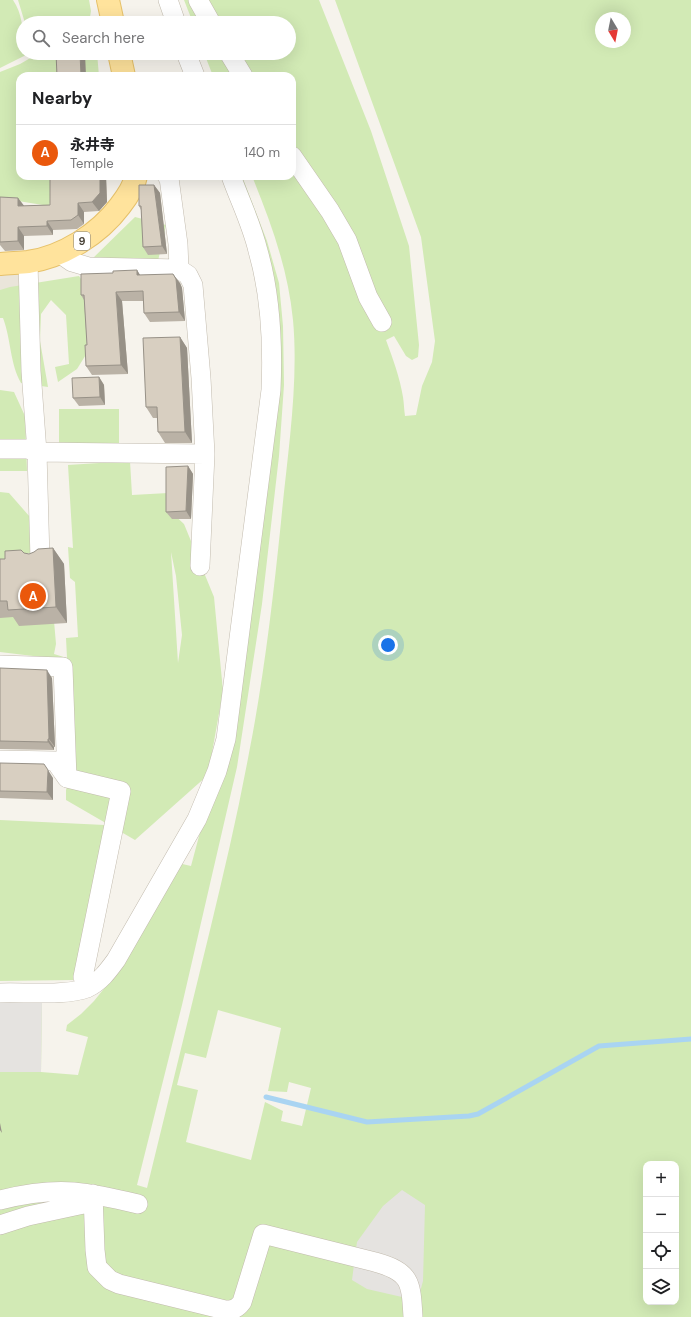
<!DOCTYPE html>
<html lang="en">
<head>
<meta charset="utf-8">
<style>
  :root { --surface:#fff; --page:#f2f2f2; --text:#202124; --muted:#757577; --line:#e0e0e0; --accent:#ea580c }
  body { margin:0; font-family:"DM Sans","Noto Sans JP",sans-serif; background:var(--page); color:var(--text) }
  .controls { position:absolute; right:12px; bottom:12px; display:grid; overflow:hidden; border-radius:8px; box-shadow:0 4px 16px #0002 }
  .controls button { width:36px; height:36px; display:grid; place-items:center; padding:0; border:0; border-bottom:1px solid var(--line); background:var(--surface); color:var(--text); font:20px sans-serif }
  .compass { position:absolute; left:595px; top:12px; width:36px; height:36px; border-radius:50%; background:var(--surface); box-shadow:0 4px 16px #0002; rotate:170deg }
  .you { position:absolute; left:388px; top:645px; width:14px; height:14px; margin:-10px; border:3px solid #fff; border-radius:50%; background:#1a73e8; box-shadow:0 0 0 6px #1a73e833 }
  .badge { display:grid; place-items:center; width:26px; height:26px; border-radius:50%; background:var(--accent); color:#fff; font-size:13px; font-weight:700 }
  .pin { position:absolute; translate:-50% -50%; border:2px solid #fff; box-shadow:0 1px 4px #0006 }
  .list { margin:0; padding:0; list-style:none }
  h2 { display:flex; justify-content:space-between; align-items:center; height:52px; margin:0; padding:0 16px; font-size:17px }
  h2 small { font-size:13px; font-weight:400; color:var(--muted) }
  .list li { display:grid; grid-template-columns:26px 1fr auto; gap:12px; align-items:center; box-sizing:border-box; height:56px; padding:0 16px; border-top:1px solid var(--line) }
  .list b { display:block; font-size:15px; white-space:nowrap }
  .list p { margin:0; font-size:13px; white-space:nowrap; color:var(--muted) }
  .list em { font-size:13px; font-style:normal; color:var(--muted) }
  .icon { flex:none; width:22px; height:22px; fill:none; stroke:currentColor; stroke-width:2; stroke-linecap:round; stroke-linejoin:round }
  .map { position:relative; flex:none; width:691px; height:1317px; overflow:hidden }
  .search { position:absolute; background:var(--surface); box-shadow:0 4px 16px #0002; left:16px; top:16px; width:280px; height:44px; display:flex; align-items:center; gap:10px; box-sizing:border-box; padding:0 14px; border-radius:22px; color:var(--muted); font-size:15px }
  .panel { position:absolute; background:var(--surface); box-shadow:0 4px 16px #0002; left:16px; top:72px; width:280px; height:108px; border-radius:12px }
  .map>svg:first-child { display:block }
</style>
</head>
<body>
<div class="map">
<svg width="691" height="1317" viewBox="0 0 691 1317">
  <rect width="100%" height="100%" fill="#f6f3ec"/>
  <!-- residential -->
  <path fill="#eae5da" d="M 26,267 L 27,295 L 0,297 L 0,268 Z"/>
  <!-- green -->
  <path fill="#d2eab5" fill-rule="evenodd" d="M 0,0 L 13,0 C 24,16 23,35 23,53 L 30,53 L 0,68 Z
    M 18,0 L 89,0 L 91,11 L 89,23 L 25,23 Z
    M 184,0 L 319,0 L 371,131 L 409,246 L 419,345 L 418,357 L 412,360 L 406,356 L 394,336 L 386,340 C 393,359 400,378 403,397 C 404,403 404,410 405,416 L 416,415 L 422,386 L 432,362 L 435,341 L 421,237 L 335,0 L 691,0 L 691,1317 L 0,1317 L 0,1000 L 42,1000 L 41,1072 L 78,1075 L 88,1037 L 66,1031 L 67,1025 L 81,1014 L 94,1001 L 119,970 L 178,863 L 191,866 L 202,825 L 280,372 L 239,176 L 242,176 L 267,241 L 279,283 L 283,326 L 284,385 L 279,456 L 262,604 L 237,767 L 182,1005 L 137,1185 L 147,1188 C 168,1102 189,1016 210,930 C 224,872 238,813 249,753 C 264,677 273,599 281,522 C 287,457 299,385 293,320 C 288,269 271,223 252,176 L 292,176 L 292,76 L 213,76 L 204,53 L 289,53 L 289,23 L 193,23 ZM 601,18 L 625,18 L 625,42 L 601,42 ZM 218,1010 L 281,1028 L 268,1091 L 287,1092 L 289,1082 L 311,1088 L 302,1126 L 281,1121 L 283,1111 L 265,1102 L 251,1160 L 186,1142 L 198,1090 L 177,1085 L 185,1053 L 206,1058 ZM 646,1164 L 676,1164 L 676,1302 L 646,1302 Z
    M 39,53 L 97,53 L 99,76 L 20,76 L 20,176 L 57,176 L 49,206 L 12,200 L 0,199 L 0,72 L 20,64 Z
    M 135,217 L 166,225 L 158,261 L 91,260 Z
    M 79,276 L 91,294 L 97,337 L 77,369 L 58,382 L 55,367 L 69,364 L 66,315 L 51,300 L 41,314 L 40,341 L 48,387 L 21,383 C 10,364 11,339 3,318 L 0,318 L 0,290 L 10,287 Z
    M 0,390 L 14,392 L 25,416 L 27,471 L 0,471 Z
    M 59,409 L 119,409 L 119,445 L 59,445 Z
    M 130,461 L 132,495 L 168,493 L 169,510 L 184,524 L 214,597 L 223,691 L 208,775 L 135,840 L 66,800 L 66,790 L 73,769 L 68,687 L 46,658 L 33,656 L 0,652 L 0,606 L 54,621 L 56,644 L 54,654 L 67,658 L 66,638 L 78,637 L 75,582 L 70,578 L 68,547 L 73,548 L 68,465 ZM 171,552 L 176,576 L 182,635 L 178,663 Z
    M 0,492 L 9,493 L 30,517 L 31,553 L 16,554 L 0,568 Z
    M 0,820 L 105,825 L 73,980 L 0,981 Z"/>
  <!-- parking -->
  <path fill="#e5e3e0" d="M 0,1000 L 42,1000 L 41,1072 L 0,1072 Z
    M 402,1190 L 425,1205 L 423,1281 L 420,1292 L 402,1297 L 367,1289 L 352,1280 L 357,1242 L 383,1206 Z"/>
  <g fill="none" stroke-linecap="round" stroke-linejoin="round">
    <!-- stream -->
    <path stroke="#a9d4f2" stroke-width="5" d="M 266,1097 L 367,1122 L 469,1116 L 478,1114 L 599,1046 L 691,1039"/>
    <!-- minor casing -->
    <g stroke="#c2bbae" stroke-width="20">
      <path id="minor" d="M 168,0 L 176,23
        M 198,0 L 211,23
        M 186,53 L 195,76
        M 229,53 L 243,76
        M 292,156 L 330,211 L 347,240 L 368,297 L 382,322
        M 167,176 L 169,178 L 178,244 L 179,269 L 188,275 L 193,285 L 201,378 L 205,454 L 200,566
        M 59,253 L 72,262 L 89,267 L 179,269
        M 28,262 L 31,371 L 37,452 L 40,559
        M 0,449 L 27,449 L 37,452 L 205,454
        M 0,665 L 63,667 L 67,778
        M 0,760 L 55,761 L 67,778 L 121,791 L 83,977 L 87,987
        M 0,993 C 23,992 66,996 87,988 C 100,982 108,971 116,960 L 197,819 L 217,771 L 226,739 L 271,390 C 273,343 271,296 258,251 C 252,225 240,201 231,176
        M 93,1194 L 95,1250 L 97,1267 L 110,1280 L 119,1284 L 225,1310 C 233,1310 237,1309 242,1302 L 263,1234 L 375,1262 C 411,1272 411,1282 413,1317
        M 0,1200 C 24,1194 49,1190 74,1192 C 96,1194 117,1199 138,1204
        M 0,1225 L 28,1216 L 93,1202"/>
    </g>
    <!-- major casing -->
    <g stroke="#e6c16a" stroke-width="24">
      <path id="major" d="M 108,0 L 113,23
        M 119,53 L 124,76
        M 0,264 C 9,263 19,263 28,262 C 63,257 99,234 120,206 C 127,197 134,187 136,176"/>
    </g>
    <!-- minor -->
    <use href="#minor" stroke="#fff" stroke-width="19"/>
    <!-- major -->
    <use href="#major" stroke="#ffe39c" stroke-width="22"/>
  </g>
  <!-- wall -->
  <path fill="#bab2a6" d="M 50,176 L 106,176 L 107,202 L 99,211 L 84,212 L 84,224 L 77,229 L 53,230 L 53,235 L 24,236 L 24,250 L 5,251 L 0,245 L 0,197 L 18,198 L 24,206 L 50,205 Z
    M 154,185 L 160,193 L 167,254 L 148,255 L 143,247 L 141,210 L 139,206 Z
    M 137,270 L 140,275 L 180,283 L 182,288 L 185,321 L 150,322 L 144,313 L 143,301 L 122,301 L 128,374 L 92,375 L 86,366 L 87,345 L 84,300 L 81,295 L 113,273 Z
    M 180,337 L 187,348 L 192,443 L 165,443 L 158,432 L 157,418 L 153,418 L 146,407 Z
    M 99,377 L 104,385 L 105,405 L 79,406 L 73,398 Z
    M 188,466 L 193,474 L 191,519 L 172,519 L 166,512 Z
    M 53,548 L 64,564 L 67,623 L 19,626 L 13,617 L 0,618 L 0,559 L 5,559 L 24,553 L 29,554 Z
    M 0,668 L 52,678 L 55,747 L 54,747 L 54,750 L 0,749 Z
    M 0,763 L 53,778 L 53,800 L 0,798 Z"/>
  <!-- shaded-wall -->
  <path fill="#979187" d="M 80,53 L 85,53 L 86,76 L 81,76 Z
    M 100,176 L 106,176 L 107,202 L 99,211 L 92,202 Z
    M 154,185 L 160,193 L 167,254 L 162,246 Z
    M 18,198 L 25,207 L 18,206 Z
    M 78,203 L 84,212 L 84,224 L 78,215 Z
    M 47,221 L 53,230 L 53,235 L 47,226 Z
    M 18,227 L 24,236 L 24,250 L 18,241 Z
    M 137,270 L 143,280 L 137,275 Z
    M 173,274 L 180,283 L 182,288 L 185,321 L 179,312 Z
    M 116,292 L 122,301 L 128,374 L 121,365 Z
    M 180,337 L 187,348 L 192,443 L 185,432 Z
    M 99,377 L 104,385 L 105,405 L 100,397 Z
    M 188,466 L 193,474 L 191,519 L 186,511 Z
    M 53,548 L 64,564 L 67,623 L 56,607 Z
    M 47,670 L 52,678 L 55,747 L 49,739 Z
    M 48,739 L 54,747 L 54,750 L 48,742 Z
    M 48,770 L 53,778 L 53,800 L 47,792 Z
    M 0,1123 L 2,1133 L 0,1130 Z"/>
  <!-- building -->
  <path fill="#d8cfc1" stroke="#979187" d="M 56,53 L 80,53 L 81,76 L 57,76 Z
    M 50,176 L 100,176 L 100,193 L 92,202 L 78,203 L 78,215 L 71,220 L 47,221 L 47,226 L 18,227 L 18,241 L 0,242 L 0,197 L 18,198 L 18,206 L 50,205 Z
    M 139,185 L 154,185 L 162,246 L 143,247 L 141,206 L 139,206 Z
    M 137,270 L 137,275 L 173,274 L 176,279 L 179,312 L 144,313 L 143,291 L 116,292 L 121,365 L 86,366 L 85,345 L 87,345 L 84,295 L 81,295 L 81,274 L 113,273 L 113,271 Z
    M 180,337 L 185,432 L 158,432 L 157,407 L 146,407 L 143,338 Z
    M 99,377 L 100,397 L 73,398 L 72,378 Z
    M 188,466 L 186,511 L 166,512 L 166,467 Z
    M 53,548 L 56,607 L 8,610 L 7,601 L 0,601 L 0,559 L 5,559 L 5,551 L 21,550 L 24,553 L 29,554 L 34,552 L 38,549 Z
    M 0,668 L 47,670 L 49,739 L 48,739 L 48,742 L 0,741 Z
    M 0,763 L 44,764 L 48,770 L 47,792 L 0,791 Z"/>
  <g text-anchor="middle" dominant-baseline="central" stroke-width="3" stroke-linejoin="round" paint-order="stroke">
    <!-- shield labels -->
    <rect fill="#fff" stroke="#817c74" stroke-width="1" x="74" y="232" width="16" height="18" rx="3"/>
    <g font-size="11" font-weight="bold" fill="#4b4439">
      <text x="82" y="241">9</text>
    </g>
  </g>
</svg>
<div class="controls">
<button>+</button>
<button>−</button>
<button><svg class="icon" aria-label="locate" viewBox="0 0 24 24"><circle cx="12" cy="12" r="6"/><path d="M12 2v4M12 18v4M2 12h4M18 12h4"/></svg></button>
<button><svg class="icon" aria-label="layers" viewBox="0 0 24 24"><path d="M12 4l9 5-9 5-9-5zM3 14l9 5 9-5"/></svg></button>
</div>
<svg class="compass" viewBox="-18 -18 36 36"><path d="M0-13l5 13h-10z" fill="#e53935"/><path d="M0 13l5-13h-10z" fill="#757577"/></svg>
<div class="you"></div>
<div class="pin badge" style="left:33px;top:596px">A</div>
<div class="search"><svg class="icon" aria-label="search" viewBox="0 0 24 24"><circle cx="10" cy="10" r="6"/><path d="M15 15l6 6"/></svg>Search here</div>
<section class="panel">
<h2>Nearby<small></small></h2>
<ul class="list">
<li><span class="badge">A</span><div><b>永井寺</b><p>Temple</p></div><em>140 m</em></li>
</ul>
</section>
</div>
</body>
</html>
